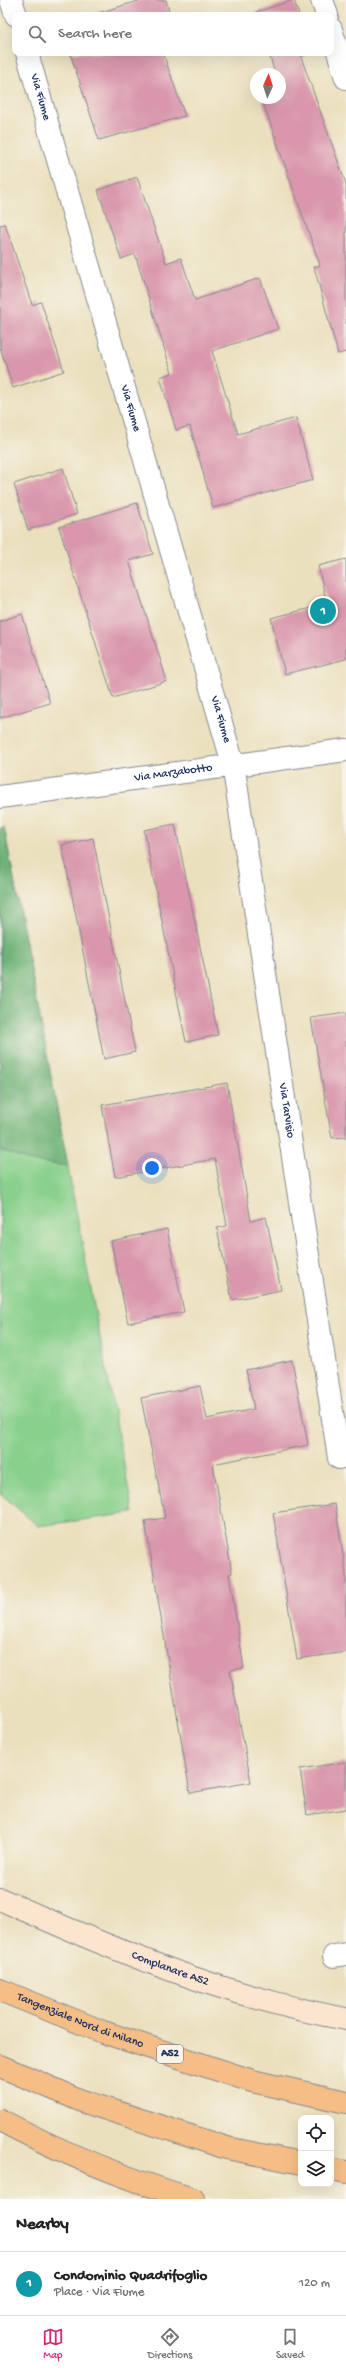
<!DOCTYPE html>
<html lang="en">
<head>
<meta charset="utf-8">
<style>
  :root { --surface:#fff; --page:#f2f2f2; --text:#222; --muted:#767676; --line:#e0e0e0; --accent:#db2777 }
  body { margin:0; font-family:"Gochi Hand",sans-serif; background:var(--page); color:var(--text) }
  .controls { position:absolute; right:12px; bottom:12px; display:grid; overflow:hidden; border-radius:8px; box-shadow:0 4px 16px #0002 }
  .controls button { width:36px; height:36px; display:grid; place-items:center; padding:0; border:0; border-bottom:1px solid var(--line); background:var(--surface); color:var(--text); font:20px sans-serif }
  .compass { position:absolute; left:250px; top:68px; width:36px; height:36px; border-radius:50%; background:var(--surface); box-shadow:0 4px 16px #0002; rotate:3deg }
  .you { position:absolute; left:152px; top:1168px; width:14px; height:14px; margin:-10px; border:3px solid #fff; border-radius:50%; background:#1a73e8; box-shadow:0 0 0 6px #1a73e833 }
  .badge { display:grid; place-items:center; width:26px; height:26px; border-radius:50%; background:var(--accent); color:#fff; font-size:13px; font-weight:700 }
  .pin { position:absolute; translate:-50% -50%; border:2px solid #fff; box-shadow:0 1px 4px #0006 }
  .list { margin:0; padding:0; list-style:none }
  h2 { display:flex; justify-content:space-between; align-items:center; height:52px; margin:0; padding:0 16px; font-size:17px }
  h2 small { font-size:13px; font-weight:400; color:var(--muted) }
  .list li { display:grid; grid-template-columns:26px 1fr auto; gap:12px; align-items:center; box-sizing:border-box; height:64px; padding:0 16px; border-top:1px solid var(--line) }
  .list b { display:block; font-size:15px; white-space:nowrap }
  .list p { margin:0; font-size:13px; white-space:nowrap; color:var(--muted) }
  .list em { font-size:13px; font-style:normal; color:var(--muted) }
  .icon { flex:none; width:22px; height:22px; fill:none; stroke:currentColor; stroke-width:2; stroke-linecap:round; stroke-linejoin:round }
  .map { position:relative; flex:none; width:346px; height:2199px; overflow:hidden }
  .search { position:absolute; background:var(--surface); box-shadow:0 4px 16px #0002; left:12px; right:12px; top:12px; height:44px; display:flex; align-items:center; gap:10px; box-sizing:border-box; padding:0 14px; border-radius:8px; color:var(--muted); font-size:15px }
  .sheet { height:116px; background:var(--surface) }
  nav { display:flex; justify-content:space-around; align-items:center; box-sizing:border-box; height:56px; border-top:1px solid var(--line); background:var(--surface); font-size:11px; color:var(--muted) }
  nav a { display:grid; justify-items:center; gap:2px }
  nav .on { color:var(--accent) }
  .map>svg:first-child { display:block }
</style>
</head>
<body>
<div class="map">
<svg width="346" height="2199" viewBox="0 0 346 2199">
  <rect width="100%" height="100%" fill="#f7f3e8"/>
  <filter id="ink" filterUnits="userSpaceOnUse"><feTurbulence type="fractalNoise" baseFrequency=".025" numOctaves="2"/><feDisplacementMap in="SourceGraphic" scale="8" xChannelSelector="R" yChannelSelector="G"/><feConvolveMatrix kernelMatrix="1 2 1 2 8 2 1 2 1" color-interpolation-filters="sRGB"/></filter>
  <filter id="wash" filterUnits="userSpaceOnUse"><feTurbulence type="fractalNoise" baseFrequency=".012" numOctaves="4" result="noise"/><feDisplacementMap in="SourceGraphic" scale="16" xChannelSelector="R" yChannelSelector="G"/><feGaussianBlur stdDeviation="0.9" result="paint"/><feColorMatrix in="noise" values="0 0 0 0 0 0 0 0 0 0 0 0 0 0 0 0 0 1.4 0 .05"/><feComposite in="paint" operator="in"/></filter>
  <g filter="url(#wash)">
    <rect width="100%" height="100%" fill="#ebe0be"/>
    <!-- green -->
    <path fill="#88d08b" stroke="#528074" d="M 4,827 L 133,1513 L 38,1526 L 0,1493 L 0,828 Z"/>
    <!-- forest -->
    <path fill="#6eb277" stroke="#44706a" d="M 4,827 L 68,1166 L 30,1161 L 0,1150 L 0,828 Z"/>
    <g id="blocks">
      <!-- building -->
      <path fill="#d996ac" d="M 142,0 L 166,0 L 170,15 L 91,15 Z
        M 294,0 L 299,15 L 257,15 L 256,12 Z
        M 70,53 L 163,53 L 185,116 L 99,140 Z
        M 269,53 L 311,53 L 301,57 L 346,184 L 346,352 L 338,354 L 314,267 L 320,265 L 262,100 L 280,98 L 281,94 L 280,74 L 275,74 Z
        M 137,177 L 166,263 L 181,258 L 195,300 L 260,278 L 278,329 L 212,351 L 238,434 L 296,418 L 313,480 L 213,508 L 190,426 L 176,430 L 160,377 L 172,373 L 135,254 L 121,259 L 98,190 Z
        M 5,224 L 32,305 L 41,302 L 64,371 L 13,388 L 0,347 L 0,225 Z
        M 63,468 L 77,514 L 28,530 L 14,484 Z
        M 137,503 L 153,554 L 129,561 L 167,681 L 113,698 L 59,527 Z
        M 346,559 L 346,659 L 285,674 L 271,618 L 327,604 L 318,566 Z
        M 22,614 L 50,703 L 0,718 L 0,621 Z
        M 175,824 L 218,1035 L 186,1042 L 144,830 Z
        M 93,838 L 135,1052 L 104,1059 L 62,845 Z
        M 346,1013 L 346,1137 L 332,1138 L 311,1018 Z
        M 227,1083 L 251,1221 L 266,1217 L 281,1290 L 232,1300 L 217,1228 L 227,1226 L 215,1159 L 115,1177 L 102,1105 Z
        M 167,1229 L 184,1312 L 128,1323 L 111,1241 Z
        M 292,1360 L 308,1445 L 213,1464 L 232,1573 L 229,1574 L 244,1668 L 230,1670 L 251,1782 L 190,1793 L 145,1521 L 165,1518 L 141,1398 L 200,1386 L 207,1419 L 254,1409 L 246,1370 Z
        M 335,1504 L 346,1574 L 346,1652 L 297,1659 L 273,1513 Z
        M 346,1762 L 346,1809 L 307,1815 L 300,1769 Z"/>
    </g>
  </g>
  <g filter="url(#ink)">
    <use href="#blocks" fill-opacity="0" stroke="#83888e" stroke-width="1"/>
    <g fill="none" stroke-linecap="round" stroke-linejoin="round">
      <!-- minor casing -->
      <g stroke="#83888e" stroke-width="24">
        <g id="minor">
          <path d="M 11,0 L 16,15"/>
          <path d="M 322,0 L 327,15"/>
          <path d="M 331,29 L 346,78"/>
          <path id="s1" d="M 27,53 L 233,764 L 339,1458"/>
          <path id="s2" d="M 0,797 L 346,750"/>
          <path d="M 334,1956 L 346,1954"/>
        </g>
      </g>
      <!-- secondary casing -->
      <g stroke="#83888e" stroke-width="24">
        <g id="secondary">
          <path id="s3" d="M 0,1899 C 111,1949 226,1997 346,2019"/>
        </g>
      </g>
      <!-- motorway casing -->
      <g stroke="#83888e" stroke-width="24">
        <g id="motorway">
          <path id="s4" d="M 0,1990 L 103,2032 L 252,2081 L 346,2102"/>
          <path d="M 0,2066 L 82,2101 L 227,2148 L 301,2163"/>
          <path d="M 0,2120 C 62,2153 125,2179 193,2199"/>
          <path d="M 331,2169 L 346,2172"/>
        </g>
      </g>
      <!-- minor -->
      <use href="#minor" stroke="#fff" stroke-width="22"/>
      <!-- secondary -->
      <use href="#secondary" stroke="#fbe5cf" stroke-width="22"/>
      <!-- motorway -->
      <use href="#motorway" stroke="#f6be87" stroke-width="22"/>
    </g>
  </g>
  <g text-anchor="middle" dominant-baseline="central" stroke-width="3" stroke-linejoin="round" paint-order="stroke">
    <!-- shield labels -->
    <rect fill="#f7f3e8" stroke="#5d6a87" stroke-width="1" x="157" y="2045" width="26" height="18" rx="3"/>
    <g font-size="11" font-weight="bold" fill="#1b2f5e">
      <text x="170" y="2054">A52</text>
    </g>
    <!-- street labels -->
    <g font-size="12" fill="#1b2f5e" stroke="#f7f3e8">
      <text stroke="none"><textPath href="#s1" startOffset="46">Via Fiume</textPath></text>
      <text stroke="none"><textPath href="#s1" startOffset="370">Via Fiume</textPath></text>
      <text stroke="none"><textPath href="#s1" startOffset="694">Via Fiume</textPath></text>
      <text stroke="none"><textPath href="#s2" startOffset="175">Via Marzabotto</textPath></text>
      <text stroke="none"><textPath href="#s1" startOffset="1091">Via Tarvisio</textPath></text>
      <text stroke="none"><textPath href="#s3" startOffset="184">Complanare A52</textPath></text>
      <text stroke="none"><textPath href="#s4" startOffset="86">Tangenziale Nord di Milano</textPath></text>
    </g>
  </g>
</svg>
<div class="controls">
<button><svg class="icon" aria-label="locate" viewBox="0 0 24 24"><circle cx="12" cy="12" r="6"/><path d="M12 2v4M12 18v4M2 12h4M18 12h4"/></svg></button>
<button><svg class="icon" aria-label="layers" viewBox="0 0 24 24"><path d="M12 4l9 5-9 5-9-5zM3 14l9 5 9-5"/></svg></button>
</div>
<svg class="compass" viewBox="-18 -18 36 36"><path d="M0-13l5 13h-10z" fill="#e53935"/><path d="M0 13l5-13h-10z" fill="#767676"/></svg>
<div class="you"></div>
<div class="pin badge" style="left:323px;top:611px;background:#0f9aa8">1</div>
<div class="search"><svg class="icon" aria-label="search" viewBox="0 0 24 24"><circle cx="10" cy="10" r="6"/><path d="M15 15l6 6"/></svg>Search here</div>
</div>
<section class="sheet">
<h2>Nearby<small></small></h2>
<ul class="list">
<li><span class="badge" style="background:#0f9aa8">1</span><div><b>Condominio Quadrifoglio</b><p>Place · Via Fiume</p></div><em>120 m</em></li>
</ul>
</section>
<nav>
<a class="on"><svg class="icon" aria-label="map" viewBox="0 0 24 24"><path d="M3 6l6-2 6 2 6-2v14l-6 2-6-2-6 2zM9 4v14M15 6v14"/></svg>Map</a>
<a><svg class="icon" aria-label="directions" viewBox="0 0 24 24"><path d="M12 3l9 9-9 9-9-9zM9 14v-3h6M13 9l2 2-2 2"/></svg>Directions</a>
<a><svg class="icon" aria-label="saved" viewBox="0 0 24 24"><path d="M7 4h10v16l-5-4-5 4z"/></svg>Saved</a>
</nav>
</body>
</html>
